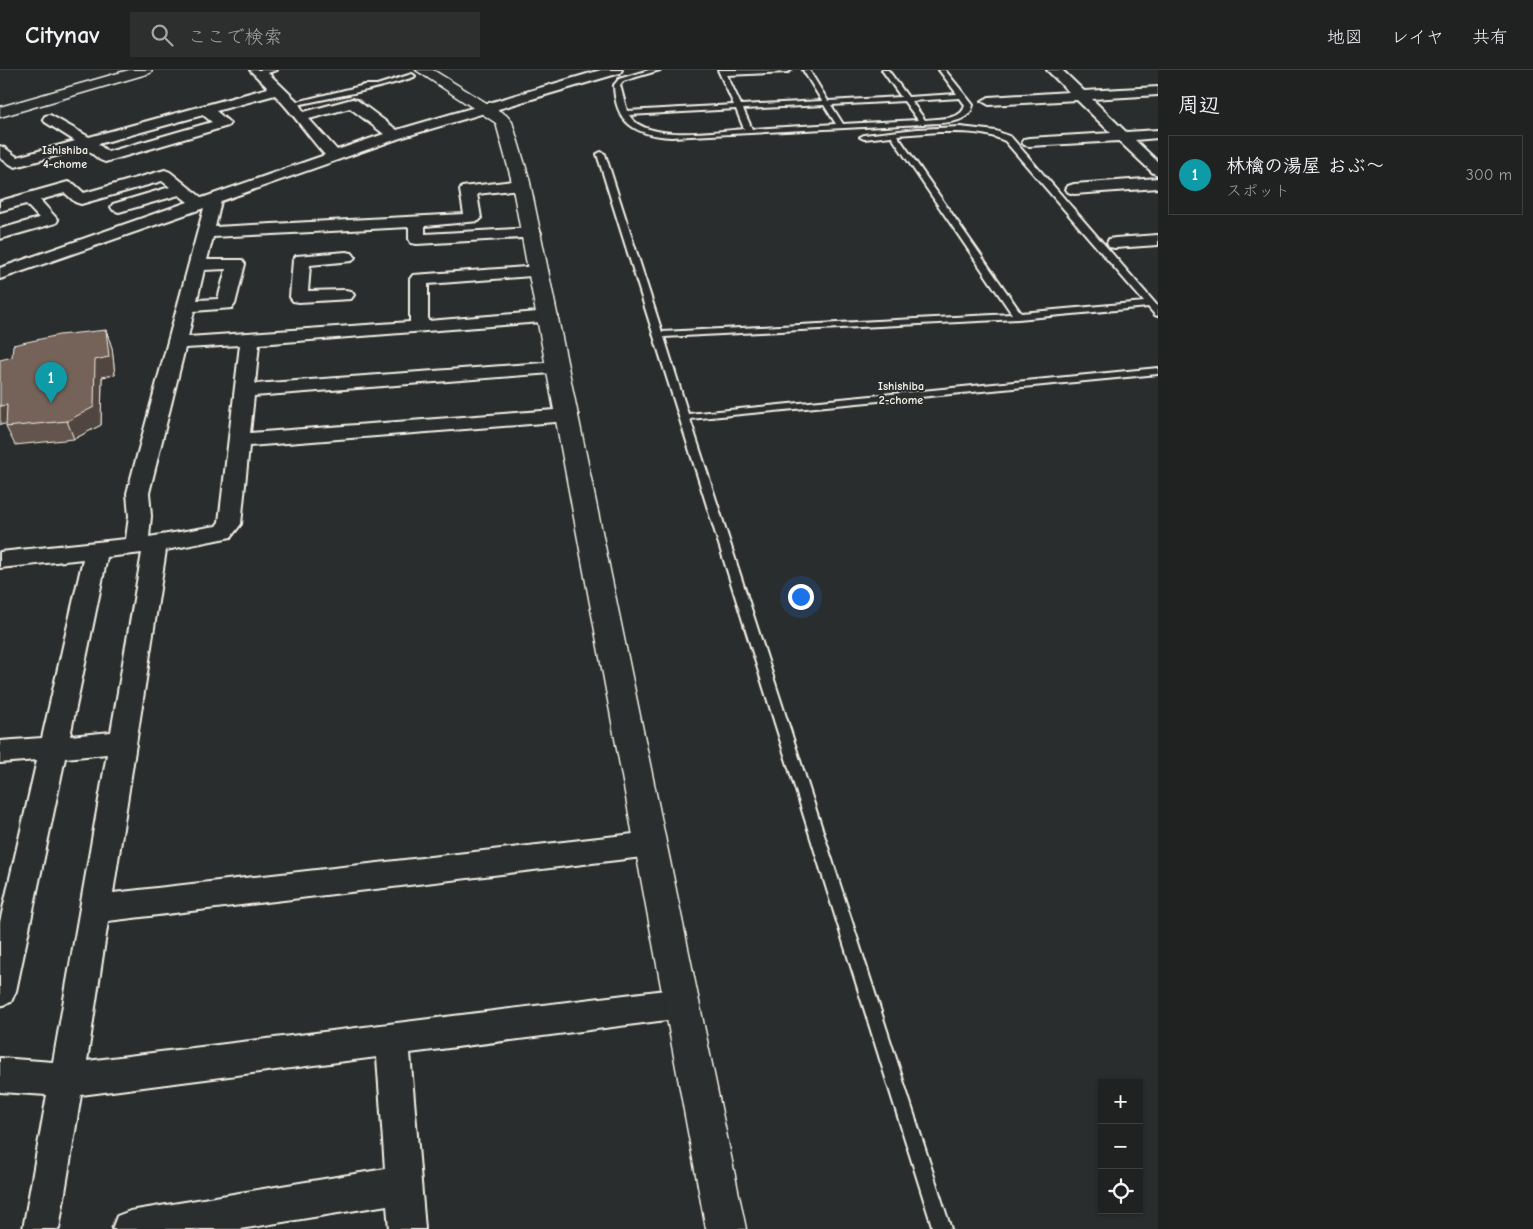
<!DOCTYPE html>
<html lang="ja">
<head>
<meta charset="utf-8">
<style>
  :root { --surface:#202222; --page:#2d2f2f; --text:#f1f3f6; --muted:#a2a4a5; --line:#3d3f40; --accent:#8bbbb9 }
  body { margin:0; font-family:"Comic Neue","Klee One",sans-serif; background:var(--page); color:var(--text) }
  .controls { position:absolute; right:15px; bottom:15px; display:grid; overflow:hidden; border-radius:0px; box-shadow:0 1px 4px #0004 }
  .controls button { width:45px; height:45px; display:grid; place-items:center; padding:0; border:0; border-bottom:1px solid var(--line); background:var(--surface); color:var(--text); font:25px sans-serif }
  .you { position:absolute; left:800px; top:526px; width:18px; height:18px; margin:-12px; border:4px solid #fff; border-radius:50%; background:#1a73e8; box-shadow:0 0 0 8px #1a73e833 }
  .badge { display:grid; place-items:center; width:32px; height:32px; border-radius:50%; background:var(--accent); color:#fff; font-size:16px; font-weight:700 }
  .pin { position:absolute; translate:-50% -41px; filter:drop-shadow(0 1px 2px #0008) }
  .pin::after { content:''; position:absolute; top:26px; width:18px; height:15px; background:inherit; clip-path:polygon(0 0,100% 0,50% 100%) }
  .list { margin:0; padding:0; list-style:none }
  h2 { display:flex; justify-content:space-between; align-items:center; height:65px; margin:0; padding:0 20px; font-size:21px }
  h2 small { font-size:16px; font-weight:400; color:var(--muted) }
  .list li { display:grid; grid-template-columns:32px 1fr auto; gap:15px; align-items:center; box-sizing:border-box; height:80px; margin:0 10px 10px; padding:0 10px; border:1px solid var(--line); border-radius:0px }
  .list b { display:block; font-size:19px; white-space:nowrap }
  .list p { margin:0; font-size:16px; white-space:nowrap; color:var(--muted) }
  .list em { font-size:16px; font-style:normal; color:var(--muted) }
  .icon { flex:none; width:28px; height:28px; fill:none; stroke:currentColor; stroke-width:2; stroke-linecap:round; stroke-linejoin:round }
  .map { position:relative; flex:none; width:1158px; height:1159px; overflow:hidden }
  header { display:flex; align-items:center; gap:30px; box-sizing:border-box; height:70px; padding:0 25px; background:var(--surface); border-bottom:1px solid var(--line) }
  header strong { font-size:24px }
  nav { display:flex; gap:28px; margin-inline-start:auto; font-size:18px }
  .search { width:350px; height:45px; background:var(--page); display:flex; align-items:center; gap:12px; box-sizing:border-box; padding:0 18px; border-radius:0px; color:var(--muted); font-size:19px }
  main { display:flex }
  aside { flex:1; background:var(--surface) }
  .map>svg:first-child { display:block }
</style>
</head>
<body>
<header>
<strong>Citynav</strong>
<div class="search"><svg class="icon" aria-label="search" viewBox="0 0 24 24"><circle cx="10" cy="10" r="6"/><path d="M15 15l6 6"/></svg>ここで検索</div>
<nav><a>地図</a><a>レイヤ</a><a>共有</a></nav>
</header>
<main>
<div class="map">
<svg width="1158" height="1159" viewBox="0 0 1158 1159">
  <rect width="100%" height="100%" fill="#2a2d2e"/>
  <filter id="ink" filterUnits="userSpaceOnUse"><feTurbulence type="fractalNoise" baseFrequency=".02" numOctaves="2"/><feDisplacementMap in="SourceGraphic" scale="10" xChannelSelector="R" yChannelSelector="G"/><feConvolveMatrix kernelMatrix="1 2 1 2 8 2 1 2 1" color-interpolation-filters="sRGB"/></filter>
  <g filter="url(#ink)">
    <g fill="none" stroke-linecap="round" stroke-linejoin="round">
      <!-- lane casing -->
      <g stroke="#f4f1e8" stroke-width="4">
        <path id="lane" d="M 277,0 L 261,5 L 258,3 L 265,0 Z
          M 649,0 L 660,0 L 623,11 L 620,15 L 627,41 L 734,35 L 718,0 L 791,0 L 788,2 L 727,5 L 741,35 L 822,31 L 803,0 L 809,0 L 828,31 L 901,27 L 882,0 L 888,0 L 908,27 L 957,24 L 939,0 L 945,0 L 973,35 C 969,56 939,52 923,54 L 671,67 C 635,65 615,53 614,15 L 619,9 ZM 960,28 L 965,35 C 962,51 938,48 925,50 L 911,31 ZM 904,31 L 918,50 L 843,54 L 831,35 ZM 824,35 L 836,54 L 752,59 L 743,39 ZM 736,39 L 744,59 C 715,61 646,73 629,45 Z
          M 412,4 L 415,6 L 414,7 C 375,20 333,27 292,36 L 288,34 L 365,15 L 377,15 Z
          M 960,57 L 996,61 L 1011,67 L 1154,232 L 1158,237 L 1158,246 L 1155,245 L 1148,237 L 1018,249 L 664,267 L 688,344 L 1158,298 L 1158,304 L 690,349 L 951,1159 L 933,1159 L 597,84 L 601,82 L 605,84 L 662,262 L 1012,244 L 891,66 L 864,69 L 860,67 L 864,65 L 917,59 ZM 939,62 C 962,62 984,61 1005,71 L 1144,232 L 1021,243 L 897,65 Z"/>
      </g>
      <!-- street casing -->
      <g stroke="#f4f1e8" stroke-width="4">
        <path id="street" d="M 250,0 L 265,0 L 297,31 L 304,42 L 352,29 L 357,30 L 397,60 L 601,0 L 622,0 L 620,3 L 400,68 L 221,131 L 215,157 L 464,144 L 460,120 L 462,117 L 522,110 L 528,112 L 530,115 L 528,118 L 477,124 L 481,148 L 479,151 L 425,156 L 425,164 L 533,158 L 539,159 L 541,163 L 539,167 L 417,174 L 411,173 L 409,169 L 409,157 L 213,167 L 207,190 L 242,190 L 245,194 L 235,234 L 232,238 L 194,241 L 188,267 L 410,252 L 410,209 L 413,205 L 539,196 L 545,197 L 548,201 L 545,205 L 428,214 L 428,251 L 549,241 L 555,243 L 558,247 L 555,251 L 259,274 L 255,314 L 558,292 L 565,294 L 568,298 L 565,302 L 254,326 L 250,363 L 568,339 L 575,341 L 578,345 L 575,349 L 568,351 L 249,376 L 241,454 L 231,467 L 166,480 L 113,823 L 651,762 L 661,765 L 665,774 L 661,783 L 651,786 L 108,851 L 87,991 L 682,918 L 693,922 L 698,933 L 693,944 L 682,948 L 410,983 L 425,1159 L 389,1159 L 387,1135 L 240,1159 L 112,1159 L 117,1146 L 130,1141 L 385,1099 L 377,987 L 81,1025 L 59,1159 L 23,1159 L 47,1025 L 0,1022 L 0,988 L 53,992 L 107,684 L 65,688 L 16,921 L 11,932 L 0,936 L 0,852 L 37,690 L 0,693 L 0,671 L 42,668 L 83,489 L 0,498 L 0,482 L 126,469 L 129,446 L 127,423 L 204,138 L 0,209 L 0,198 L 188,132 L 179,125 L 119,142 L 113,140 L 111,137 L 113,134 L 170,117 L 162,111 L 81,134 L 75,132 L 65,123 L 40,130 L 58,150 L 56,153 L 0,169 L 0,159 L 39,148 L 26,134 L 0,141 L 0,131 L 68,112 L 74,114 L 84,123 L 165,100 L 170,102 L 202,128 L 325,85 C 307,65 293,43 275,25 L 216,41 L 230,53 L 228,56 L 105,92 L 100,90 L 85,78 L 15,97 L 0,88 L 0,76 L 5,78 L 17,87 L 75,71 L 45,52 L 43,49 L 45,46 L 50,45 L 89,67 L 268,18 ZM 350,38 L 384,64 L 337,80 L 309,49 ZM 203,45 L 212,52 L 108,82 L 98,74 ZM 226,199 L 218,229 L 197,230 L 204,200 ZM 240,275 L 219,452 L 216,456 L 149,467 L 151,446 L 149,423 L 185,278 ZM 142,483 L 111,662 L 70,666 L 107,487 Z
          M 1047,0 L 1062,0 L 1084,21 L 1158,17 L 1158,25 L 1092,29 L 1126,62 L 1158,60 L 1158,68 L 1135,70 L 1158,92 L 1158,105 L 1153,103 L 1119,71 L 1029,76 L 1024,75 L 1022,72 L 1024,69 L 1029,68 L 1111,63 L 1077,30 L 989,35 L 982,31 L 989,27 L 1069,22 Z
          M 1158,108 L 1158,118 L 1074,124 L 1068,122 L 1066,119 L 1068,116 L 1074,114 Z
          M 1158,165 L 1158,175 L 1115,178 L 1109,177 L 1107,173 L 1109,169 L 1115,168 Z
          M 346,182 L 352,183 L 355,187 L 352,191 L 310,195 L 308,221 L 345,220 L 351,221 L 354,225 L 351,229 L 299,232 L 293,231 L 290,227 L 293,190 L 296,186 Z"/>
      </g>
      <!-- secondary casing -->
      <g stroke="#f4f1e8" stroke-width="3">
        <path id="secondary" d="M 129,0 L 152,0 L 150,3 L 0,47 L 0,37 Z
          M 416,0 L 433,0 L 506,45 L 512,52 L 529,108 L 746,1159 L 706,1159 L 511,108 L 496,53 Z"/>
      </g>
      <!-- lane -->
      <use href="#lane" fill="#2a2d2e" fill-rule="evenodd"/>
      <!-- street -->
      <use href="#street" fill="#2a2d2e" fill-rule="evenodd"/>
      <!-- secondary -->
      <use href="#secondary" fill="#2a2d2e" fill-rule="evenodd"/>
    </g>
    <!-- wall -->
    <path fill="#64554d" stroke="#f4f1e8" d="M 106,260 L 112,278 L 115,305 L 102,307 L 101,355 L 74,369 L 15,375 L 6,357 Z"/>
    <!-- shaded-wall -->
    <path fill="#51453f" stroke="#f4f1e8" d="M 106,260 L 112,278 L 115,305 L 102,307 L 101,355 L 74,369 L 67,351 Z
      M 7,335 L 15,352 L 0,355 L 0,336 Z"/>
    <!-- building -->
    <path fill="#74635a" stroke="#f4f1e8" d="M 106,260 L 109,287 L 95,290 L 94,337 L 67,351 L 6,357 L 7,335 L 0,336 L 0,290 L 12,287 L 13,275 L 59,265 Z"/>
  </g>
  <g text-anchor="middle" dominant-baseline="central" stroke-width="4" stroke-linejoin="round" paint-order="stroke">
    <!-- far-neighbourhood labels -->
    <g font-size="12" font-weight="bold" fill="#f4f1e8" stroke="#2a2d2e">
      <text x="65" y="80">Ishishiba<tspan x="65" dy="14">4-chome</tspan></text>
      <text x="901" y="316">Ishishiba<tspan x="901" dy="14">2-chome</tspan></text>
    </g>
  </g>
</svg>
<div class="controls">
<button>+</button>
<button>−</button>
<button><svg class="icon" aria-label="locate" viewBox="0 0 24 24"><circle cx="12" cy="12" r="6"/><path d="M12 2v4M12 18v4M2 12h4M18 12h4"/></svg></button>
</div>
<div class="you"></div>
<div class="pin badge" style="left:51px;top:333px;background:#0f9aa8">1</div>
</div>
<aside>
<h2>周辺<small></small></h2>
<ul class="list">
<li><span class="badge" style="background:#0f9aa8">1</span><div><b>林檎の湯屋 おぶ～</b><p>スポット</p></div><em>300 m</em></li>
</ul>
</aside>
</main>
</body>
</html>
